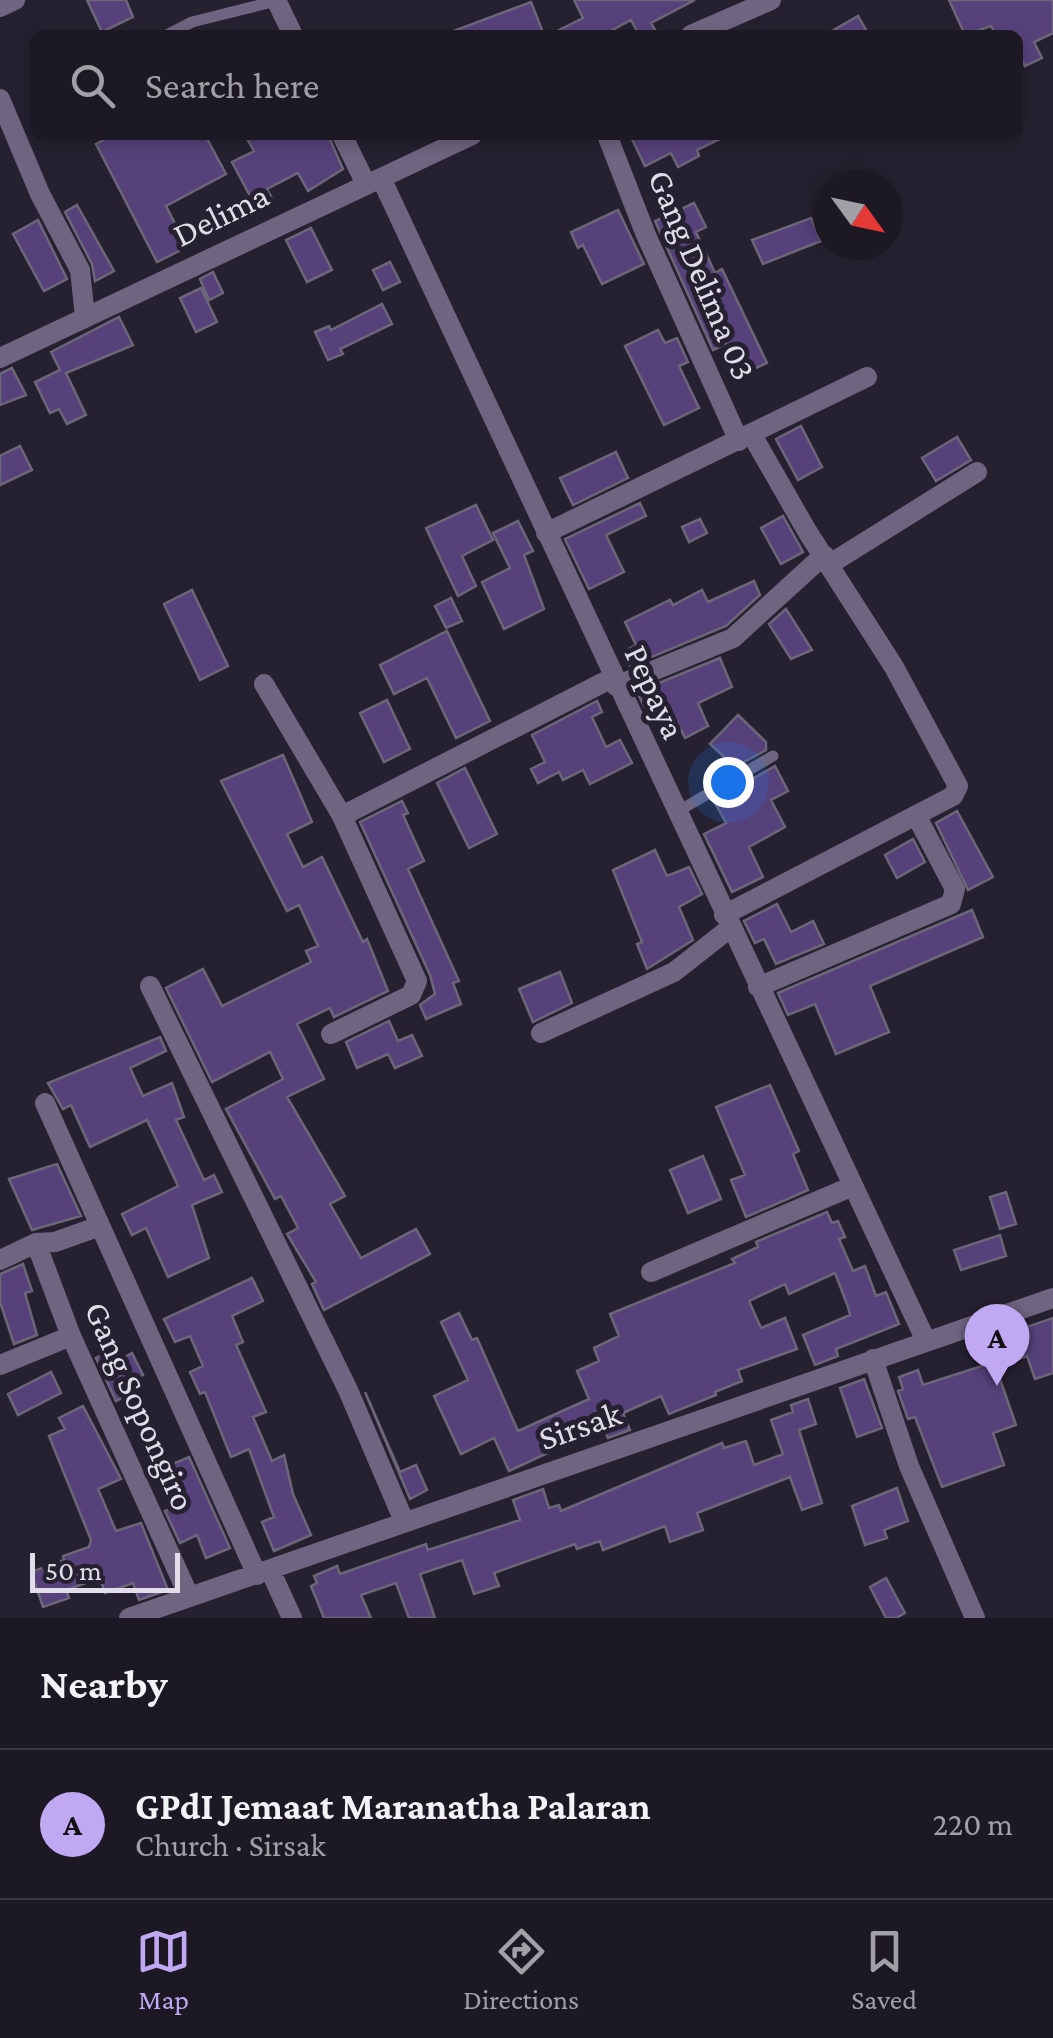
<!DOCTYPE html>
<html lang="en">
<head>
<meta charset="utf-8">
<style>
  :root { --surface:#1c1924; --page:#292631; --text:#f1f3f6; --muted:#a0a0a6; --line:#3a3841; --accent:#c1a8f3 }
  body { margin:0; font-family:"Crimson Pro",serif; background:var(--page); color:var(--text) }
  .compass { position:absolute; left:813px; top:170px; width:90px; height:90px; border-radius:50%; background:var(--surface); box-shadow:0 5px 15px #0003; rotate:123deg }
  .scale { position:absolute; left:30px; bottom:25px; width:150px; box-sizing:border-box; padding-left:10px; border:5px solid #e1dee9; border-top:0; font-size:28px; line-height:35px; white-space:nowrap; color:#e1dee9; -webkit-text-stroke:8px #262130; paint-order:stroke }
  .you { position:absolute; left:728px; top:782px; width:35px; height:35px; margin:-25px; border:8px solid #fff; border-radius:50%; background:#1a73e8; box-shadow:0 0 0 15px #1a73e833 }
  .badge { display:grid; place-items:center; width:65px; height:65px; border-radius:50%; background:var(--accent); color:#111; font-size:32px; font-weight:700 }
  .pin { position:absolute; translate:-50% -82px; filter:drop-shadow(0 2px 5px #0008) }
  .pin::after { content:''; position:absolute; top:52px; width:35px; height:30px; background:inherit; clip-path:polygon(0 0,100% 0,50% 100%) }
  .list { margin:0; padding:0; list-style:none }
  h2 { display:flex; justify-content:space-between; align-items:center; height:130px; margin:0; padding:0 40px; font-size:42px }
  h2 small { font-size:32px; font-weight:400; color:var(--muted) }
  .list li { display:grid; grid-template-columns:65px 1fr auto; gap:30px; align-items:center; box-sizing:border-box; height:150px; padding:0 40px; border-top:2px solid var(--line) }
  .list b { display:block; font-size:38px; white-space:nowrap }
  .list p { margin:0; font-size:32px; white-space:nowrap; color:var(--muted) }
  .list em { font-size:32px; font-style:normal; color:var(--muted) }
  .icon { flex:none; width:55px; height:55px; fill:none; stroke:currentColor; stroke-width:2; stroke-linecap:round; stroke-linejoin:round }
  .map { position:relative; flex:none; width:1053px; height:1618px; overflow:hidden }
  .search { position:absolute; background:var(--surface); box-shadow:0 5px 15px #0003; left:30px; right:30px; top:30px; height:110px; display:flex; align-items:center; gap:25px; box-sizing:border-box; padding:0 35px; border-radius:15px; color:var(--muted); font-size:38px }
  .sheet { height:280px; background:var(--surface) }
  nav { display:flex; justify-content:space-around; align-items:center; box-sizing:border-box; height:140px; border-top:2px solid var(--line); background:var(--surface); font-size:28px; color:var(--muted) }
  nav a { display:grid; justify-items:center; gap:5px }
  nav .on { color:var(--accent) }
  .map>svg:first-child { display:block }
</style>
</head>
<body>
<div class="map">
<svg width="1053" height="1618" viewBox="0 0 1053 1618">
  <rect width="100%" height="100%" fill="#262130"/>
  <!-- building -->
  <path fill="#57417b" stroke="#6c6679" stroke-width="2.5" d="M 87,0 L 126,0 L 133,17 L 102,32 Z
    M 574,0 L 695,0 L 651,23 L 658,35 L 639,35 L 631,20 L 603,35 L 549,35 L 583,18 Z
    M 949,0 L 1053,0 L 1053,33 L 1034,42 L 1042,58 L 1025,66 L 1018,52 L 1018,35 L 996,35 L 991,26 L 965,35 Z
    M 531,2 L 544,35 L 448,35 L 448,33 Z
    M 858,16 L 869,35 L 825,35 Z
    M 113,135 L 205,135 L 226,174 L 166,206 L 187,247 L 157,262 L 96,144 Z
    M 245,135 L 328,135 L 343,169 L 308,191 L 298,173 L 267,189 L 274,202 L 258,211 L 232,162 L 254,151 Z
    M 630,135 L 728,135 L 697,150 L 699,156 L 678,167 L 671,153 L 645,166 Z
    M 694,203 L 706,227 L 696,232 L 715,273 L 722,269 L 767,363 L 740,375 L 726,344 L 713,350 L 655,221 Z
    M 77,205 L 114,271 L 95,281 L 92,264 L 65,212 Z
    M 618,210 L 644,264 L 602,284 L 583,245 L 578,248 L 571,232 Z
    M 811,218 L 821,241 L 763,264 L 752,240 Z
    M 38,220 L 67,279 L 44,291 L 13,234 Z
    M 311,228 L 332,270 L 307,282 L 286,240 Z
    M 390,262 L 400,282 L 383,290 L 373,270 Z
    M 213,272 L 223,293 L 209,300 L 200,279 Z
    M 201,288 L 217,322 L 196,332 L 180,298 Z
    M 382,304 L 392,324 L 340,349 L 343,354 L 328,360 L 315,332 L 329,326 L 331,330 Z
    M 119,317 L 133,345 L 66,373 L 86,415 L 67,424 L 59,409 L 50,413 L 35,382 L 60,370 L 51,352 Z
    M 658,330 L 665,343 L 677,338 L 688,362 L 679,366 L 699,408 L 664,425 L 625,346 Z
    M 12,368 L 26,395 L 0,405 L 0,374 Z
    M 801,426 L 822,467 L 798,480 L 776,439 Z
    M 957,437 L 971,460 L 936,481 L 922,458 Z
    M 20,446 L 32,470 L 0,485 L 0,456 Z
    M 616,452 L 628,478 L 573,505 L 560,478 Z
    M 640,503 L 646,516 L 606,535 L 624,572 L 589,589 L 565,539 Z
    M 476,505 L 493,540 L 462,556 L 476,586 L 458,596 L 426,528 Z
    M 783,516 L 803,552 L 781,564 L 761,528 Z
    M 700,519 L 707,533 L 689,542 L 682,527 Z
    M 518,521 L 533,551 L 524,555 L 544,609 L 504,629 L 482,582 L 510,568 L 493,533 Z
    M 754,581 L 760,595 L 726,626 L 630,666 L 623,652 L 636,645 L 625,622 L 670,600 L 673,605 L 702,590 L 708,602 Z
    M 192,590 L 228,666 L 200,680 L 164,604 Z
    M 451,598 L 462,621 L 446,628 L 435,606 Z
    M 786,609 L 812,650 L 791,659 L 769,624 Z
    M 447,631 L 490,721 L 456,738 L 427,678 L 394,694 L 380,665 Z
    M 720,658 L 732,687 L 698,703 L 708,726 L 685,738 L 678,724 L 662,731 L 650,703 L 644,706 L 637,692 Z
    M 387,700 L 410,749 L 384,762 L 360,713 Z
    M 597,701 L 602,712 L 592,717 L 606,747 L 620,740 L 632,763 L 590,784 L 583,770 L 563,780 L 559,772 L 538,783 L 531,769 L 545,762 L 532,735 Z
    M 738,715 L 766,742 L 766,750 L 735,767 L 710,744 Z
    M 283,755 L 312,822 L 287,834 L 303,867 L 322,857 L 363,942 L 367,939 L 388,991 L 334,1017 L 330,1008 L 297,1024 L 324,1079 L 287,1097 L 345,1196 L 330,1204 L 361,1258 L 416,1229 L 430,1254 L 324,1310 L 312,1284 L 316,1282 L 287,1234 L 298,1228 L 281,1196 L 275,1199 L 226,1109 L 283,1079 L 270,1052 L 212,1082 L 166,988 L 203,969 L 222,1006 L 311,962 L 306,951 L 318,946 L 299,905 L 287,911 L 221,781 Z
    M 775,766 L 788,791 L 771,800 L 785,827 L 749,847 L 763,877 L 732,892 L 704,834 L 726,823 L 714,801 Z
    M 465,768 L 497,834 L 469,848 L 437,783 Z
    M 402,801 L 408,813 L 403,815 L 424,861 L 408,869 L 459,981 L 453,983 L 461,1004 L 426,1019 L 420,1005 L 435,994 L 430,975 L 360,822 Z
    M 957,811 L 993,877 L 968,890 L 936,823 Z
    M 913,839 L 925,862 L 897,878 L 885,855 Z
    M 655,850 L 667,876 L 689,867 L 702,894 L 679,907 L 693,940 L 647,969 L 637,944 L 642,942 L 613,870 Z
    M 777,904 L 791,932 L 813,921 L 824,944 L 776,964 L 764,939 L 755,943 L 744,921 Z
    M 972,910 L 983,937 L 870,986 L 889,1032 L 836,1054 L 815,1004 L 788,1015 L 778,993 Z
    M 560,972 L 572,1003 L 533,1022 L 519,989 Z
    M 389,1021 L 398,1041 L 412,1035 L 422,1056 L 395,1068 L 388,1054 L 357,1068 L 346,1042 Z
    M 160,1037 L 166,1051 L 130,1068 L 143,1096 L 172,1083 L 184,1117 L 176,1120 L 204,1180 L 214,1175 L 222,1192 L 192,1205 L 209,1258 L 168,1277 L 146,1228 L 132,1235 L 122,1214 L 178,1186 L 147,1120 L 90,1147 L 71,1105 L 63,1109 L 48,1083 Z
    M 770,1085 L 799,1151 L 793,1154 L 808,1190 L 746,1217 L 731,1180 L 745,1175 L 716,1107 Z
    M 703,1156 L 721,1199 L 688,1213 L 670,1170 Z
    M 57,1164 L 81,1216 L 32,1230 L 9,1179 Z
    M 1006,1192 L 1016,1224 L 1000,1229 L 990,1197 Z
    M 827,1212 L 832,1223 L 838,1221 L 845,1237 L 839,1239 L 853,1271 L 865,1266 L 876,1296 L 886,1292 L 899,1324 L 836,1349 L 838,1356 L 815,1365 L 803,1335 L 850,1315 L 848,1307 L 835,1273 L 789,1294 L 785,1284 L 749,1301 L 761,1328 L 785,1318 L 797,1349 L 738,1370 L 742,1381 L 715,1392 L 716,1395 L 669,1414 L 661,1396 L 623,1413 L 630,1430 L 608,1438 L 603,1427 L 509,1471 L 494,1438 L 461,1454 L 434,1396 L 468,1380 L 441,1322 L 459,1313 L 472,1340 L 477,1338 L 518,1431 L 589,1399 L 577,1371 L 599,1361 L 594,1348 L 619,1336 L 610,1314 L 735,1263 L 732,1259 L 758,1247 L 756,1242 Z
    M 1000,1235 L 1006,1256 L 961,1270 L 954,1250 Z
    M 23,1264 L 32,1291 L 25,1293 L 37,1335 L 14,1344 L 0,1302 L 0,1274 Z
    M 252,1278 L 263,1301 L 232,1316 L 243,1342 L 236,1345 L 266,1412 L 253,1417 L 272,1461 L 284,1455 L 293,1494 L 311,1535 L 274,1551 L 262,1522 L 274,1517 L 249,1449 L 231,1457 L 205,1392 L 200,1394 L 190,1372 L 203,1366 L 190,1336 L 175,1342 L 164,1319 Z
    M 1053,1318 L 1053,1373 L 1035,1379 L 1027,1356 L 1001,1366 L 992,1339 Z
    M 110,1350 L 116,1362 L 132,1353 L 143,1375 L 132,1380 L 137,1390 L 116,1401 L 96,1358 Z
    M 994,1362 L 1016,1425 L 993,1433 L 1004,1465 L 942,1487 L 915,1417 L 908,1419 L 898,1391 L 903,1389 L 899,1377 L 918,1370 L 923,1385 Z
    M 51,1372 L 61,1393 L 18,1415 L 8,1394 Z
    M 864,1379 L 882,1428 L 857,1437 L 840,1388 Z
    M 365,1392 L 400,1472 L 416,1465 L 427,1490 L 410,1499 Z
    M 808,1399 L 816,1424 L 799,1430 L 822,1503 L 802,1510 L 790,1477 L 697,1513 L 703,1530 L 670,1542 L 665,1526 L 603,1550 L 600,1541 L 577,1549 L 575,1544 L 494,1573 L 499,1586 L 474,1594 L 462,1560 L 420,1574 L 435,1618 L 409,1618 L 396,1583 L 361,1595 L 371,1618 L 324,1618 L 311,1586 L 317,1583 L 314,1576 L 337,1566 L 340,1574 L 426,1544 L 428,1550 L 520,1520 L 513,1500 L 543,1489 L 549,1508 L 559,1505 L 561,1511 L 722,1443 L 724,1448 L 746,1441 L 754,1465 L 783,1454 L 771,1420 L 793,1412 L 791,1405 Z
    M 83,1406 L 121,1479 L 98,1489 L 116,1531 L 141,1523 L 168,1590 L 139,1600 L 133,1583 L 105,1593 L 100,1578 L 66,1590 L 69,1598 L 43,1607 L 31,1572 L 64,1560 L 63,1556 L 89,1547 L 91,1540 L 49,1436 L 65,1429 L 59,1418 Z
    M 189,1457 L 230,1548 L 206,1558 L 197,1535 L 180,1543 L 165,1511 L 174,1507 L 158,1470 Z
    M 897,1488 L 908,1521 L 884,1530 L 887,1538 L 865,1545 L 852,1506 Z
    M 886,1578 L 905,1613 L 896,1618 L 886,1618 L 870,1587 Z"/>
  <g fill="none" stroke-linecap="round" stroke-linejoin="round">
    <!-- service -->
    <path stroke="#6e6680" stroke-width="11" d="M 167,35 L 192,22 L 276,1
      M 675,813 L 773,756"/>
    <!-- minor -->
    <path stroke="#6e6680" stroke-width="20" d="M 276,0 L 293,35
      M 0,7 L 15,0
      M 691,35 L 771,0
      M 0,99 L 40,194 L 80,270 L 85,317
      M 342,135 L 365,182
      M 607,135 L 646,235 L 739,441
      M 381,178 L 926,1341
      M 0,358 L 472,135
      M 546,533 L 867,377
      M 830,564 L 977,472
      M 264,684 L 342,816 L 417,981 L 411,995 L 331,1034
      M 616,686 L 733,638 L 824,555
      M 342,816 L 612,678
      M 724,915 L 953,796 L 958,786 L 894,667 L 807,531 L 752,435
      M 150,986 L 348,1390 L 404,1521
      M 758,987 L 951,904 L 955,889 L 916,815
      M 541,1033 L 674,972 L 730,928
      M 45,1103 L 257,1575
      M 36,1243 L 71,1336 L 188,1594
      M 0,1260 L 36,1243 L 55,1242 L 100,1226
      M 651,1272 L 853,1186
      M 873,1359 L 909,1466 L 975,1618
      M 0,1365 L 71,1336
      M 270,1570 L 292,1618
      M 129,1618 L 1053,1298"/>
  </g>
  <g text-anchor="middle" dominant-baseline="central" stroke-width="10" stroke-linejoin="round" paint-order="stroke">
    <!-- street labels -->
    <g font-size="35" fill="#e1dee9" stroke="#262130">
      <text transform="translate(221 215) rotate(-26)">Delima</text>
      <text transform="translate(702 275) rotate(67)">Gang Delima 03</text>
      <text transform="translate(655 692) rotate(65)">Pepaya</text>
      <text transform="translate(140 1406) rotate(66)">Gang Sopongiro</text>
      <text transform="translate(580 1426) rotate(-19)">Sirsak</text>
    </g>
  </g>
</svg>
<svg class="compass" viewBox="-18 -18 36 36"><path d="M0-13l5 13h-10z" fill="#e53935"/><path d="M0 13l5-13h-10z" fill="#a0a0a6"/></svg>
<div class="scale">50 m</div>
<div class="you"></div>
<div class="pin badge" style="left:997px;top:1386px">A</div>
<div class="search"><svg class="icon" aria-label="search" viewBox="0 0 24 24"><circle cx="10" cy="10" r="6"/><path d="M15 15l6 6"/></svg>Search here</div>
</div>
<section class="sheet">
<h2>Nearby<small></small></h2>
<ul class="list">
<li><span class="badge">A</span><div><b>GPdI Jemaat Maranatha Palaran</b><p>Church · Sirsak</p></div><em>220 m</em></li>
</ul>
</section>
<nav>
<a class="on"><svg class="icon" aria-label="map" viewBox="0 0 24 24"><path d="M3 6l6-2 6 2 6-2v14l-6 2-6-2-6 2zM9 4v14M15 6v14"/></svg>Map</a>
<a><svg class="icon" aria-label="directions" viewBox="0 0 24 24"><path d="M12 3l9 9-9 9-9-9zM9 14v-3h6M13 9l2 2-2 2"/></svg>Directions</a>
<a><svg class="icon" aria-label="saved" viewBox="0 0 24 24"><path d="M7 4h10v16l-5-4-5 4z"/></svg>Saved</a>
</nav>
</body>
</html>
